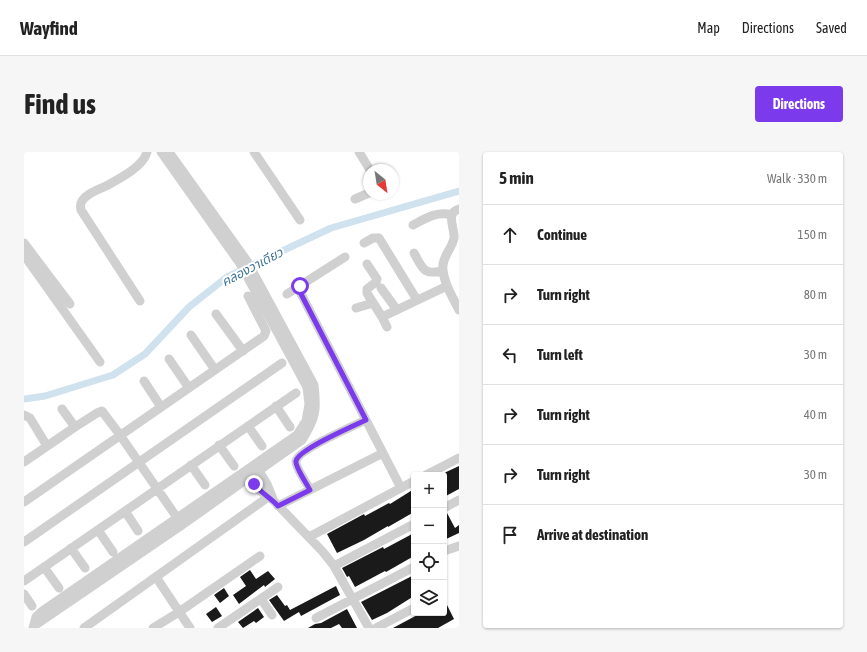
<!DOCTYPE html>
<html lang="en">
<head>
<meta charset="utf-8">
<style>
  :root { --surface:#fff; --page:#f6f6f6; --text:#222; --muted:#767676; --line:#e0e0e0; --accent:#7c3aed }
  body { margin:0; font-family:"Asap Condensed","Noto Sans Thai",sans-serif; background:var(--page); color:var(--text) }
  .controls { position:absolute; right:12px; bottom:12px; display:grid; overflow:hidden; border-radius:4px; box-shadow:0 1px 3px #0004 }
  .controls button { width:36px; height:36px; display:grid; place-items:center; padding:0; border:0; border-bottom:1px solid var(--line); background:var(--surface); color:var(--text); font:20px sans-serif }
  .compass { position:absolute; left:339px; top:12px; width:36px; height:36px; border-radius:50%; background:var(--surface); box-shadow:0 1px 3px #0004; rotate:150deg }
  .stop { position:absolute; width:12px; height:12px; margin:-9px; border:3px solid #7c3aed; border-radius:50%; background:#fff }
  .stop.end { background:#7c3aed; border-color:#fff; box-shadow:0 1px 4px #0008 }
  .list { margin:0; padding:0; list-style:none }
  h2 { display:flex; justify-content:space-between; align-items:center; height:52px; margin:0; padding:0 16px; font-size:17px }
  h2 small { font-size:13px; font-weight:400; color:var(--muted) }
  .list li { display:grid; grid-template-columns:26px 1fr auto; gap:12px; align-items:center; box-sizing:border-box; height:60px; padding:0 16px; border-top:1px solid var(--line) }
  .list b { display:block; font-size:15px; white-space:nowrap }
  .list em { font-size:13px; font-style:normal; color:var(--muted) }
  .icon { flex:none; width:22px; height:22px; fill:none; stroke:currentColor; stroke-width:2; stroke-linecap:round; stroke-linejoin:round }
  .map { position:relative; flex:none; width:435px; height:476px; overflow:hidden; border-radius:4px }
  header { display:flex; align-items:center; gap:24px; box-sizing:border-box; height:56px; padding:0 20px; background:var(--surface); border-bottom:1px solid var(--line) }
  header strong { font-size:19px }
  nav { display:flex; gap:22px; margin-inline-start:auto; font-size:14px }
  .intro { display:flex; align-items:center; justify-content:space-between; box-sizing:border-box; height:96px; padding:0 24px }
  h1 { margin:0; font-size:28px }
  .button { padding:10px 18px; border-radius:4px; background:var(--accent); color:#fff; font-size:14px; font-weight:700 }
  main { display:flex; gap:24px; padding:0 24px }
  aside { flex:1; background:var(--surface); border-radius:4px; box-shadow:0 1px 3px #0004 }
  .map>svg:first-child { display:block }
</style>
</head>
<body>
<header>
<strong>Wayfind</strong>
<nav><a>Map</a><a>Directions</a><a>Saved</a></nav>
</header>
<div class="intro"><h1>Find us</h1><a class="button">Directions</a></div>
<main>
<div class="map">
<svg width="435" height="476" viewBox="0 0 435 476">
  <rect width="100%" height="100%" fill="#fff"/>
  <g fill="none" stroke-linecap="round" stroke-linejoin="round">
    <!-- canal -->
    <path stroke="#cfe2ee" stroke-width="7" d="M 0,247 L 21,244 L 89,223 L 121,202 L 165,155 L 203,125 L 307,76 L 435,39"/>
  </g>
  <!-- building -->
  <path fill="#1a1a1a" d="M 435,314 L 435,337 L 420,345 L 420,321 Z
    M 390,337 L 390,360 L 364,375 L 364,374 L 340,388 L 313,401 L 303,382 L 340,362 L 341,364 L 365,351 L 366,352 Z
    M 423,361 L 431,376 L 435,373 L 435,381 L 420,388 L 420,362 Z
    M 390,381 L 390,404 L 362,420 L 361,419 L 331,435 L 325,424 L 323,425 L 318,416 L 359,395 L 360,397 Z
    M 226,418 L 232,427 L 244,419 L 251,427 L 241,435 L 240,433 L 215,452 L 209,443 L 222,434 L 216,425 Z
    M 388,424 L 390,427 L 390,444 L 363,461 L 348,468 L 337,450 Z
    M 312,434 L 316,443 L 277,464 L 275,460 L 260,469 L 245,448 L 253,443 L 261,454 L 263,453 L 266,458 Z
    M 200,436 L 205,444 L 196,451 L 190,443 Z
    M 420,447 L 430,467 L 414,476 L 369,476 L 397,461 L 420,461 Z
    M 192,455 L 198,464 L 188,470 L 182,462 Z
    M 234,456 L 240,465 L 232,471 L 230,469 L 219,476 L 214,470 Z
    M 323,457 L 333,476 L 318,476 L 315,472 L 307,476 L 284,476 L 291,472 L 297,471 Z"/>
  <g fill="none" stroke-linecap="round" stroke-linejoin="round">
    <!-- minor -->
    <path stroke="#d0d0d0" stroke-width="9" d="M 230,0 L 276,68
      M 335,0 L 346,18
      M 331,47 L 345,41
      M 435,57 C 421,61 431,76 430,86 C 428,97 417,106 419,118 C 420,132 429,146 435,158
      M 389,73 C 402,66 413,59 428,63
      M 0,91 L 46,152
      M 340,91 L 349,86 L 355,86 L 393,148
      M 390,101 C 399,117 399,123 419,119
      M 0,103 L 76,210
      M 343,112 L 353,127 L 352,130 L 343,137 L 343,141 L 358,165 L 423,134
      M 274,136 L 377,336
      M 357,136 L 373,158
      M 263,142 L 321,105
      M 116,149 L 57,58 C 56,54 56,52 58,49 C 63,41 74,38 82,34 C 95,27 119,15 123,0
      M 332,156 L 349,151
      M 192,162 L 219,199
      M 358,165 L 363,175
      M 167,183 L 191,218
      M 145,207 L 165,236
      M 120,229 L 137,255
      M 252,254 L 266,275
      M 38,257 L 51,275
      M 0,263 L 6,266 L 23,294
      M 224,274 L 238,294
      M 195,293 L 210,314
      M 0,310 L 51,275 L 73,261 L 78,259 L 96,283 L 156,370
      M 167,313 L 181,333
      M 235,319 L 243,332 L 249,347
      M 402,323 L 435,306
      M 225,326 L 235,338 L 249,348 L 299,400 L 310,414 L 345,476
      M 286,337 C 283,332 271,315 272,309 C 274,298 329,274 342,268
      M 0,350 L 240,184 L 242,179 L 224,144
      M 254,354 L 359,301
      M 420,356 L 435,348
      M 101,359 L 114,379
      M 74,378 L 89,400
      M 285,385 L 390,329
      M 0,390 L 258,211
      M 47,396 L 61,416
      M 420,399 L 435,394
      M 310,414 L 390,372
      M 20,415 L 35,436
      M 132,425 L 166,476
      M 0,429 L 272,241
      M 0,442 L 8,454
      M 237,447 L 248,463
      M 292,466 L 390,415
      M 10,474 L 158,373 L 278,288 C 292,266 293,258 290,233 L 223,109 L 145,0
      M 9,476 L 12,465 L 17,460 L 273,283 L 282,269 L 285,252 L 283,235 L 217,113 L 137,0
      M 60,476 L 247,343
      M 129,476 L 155,460 L 236,404
      M 194,476 L 254,435
      M 352,476 L 390,456"/>
  </g>
  <g fill="none" stroke-linecap="round" stroke-linejoin="round">
    <!-- route -->
    <path stroke="#7c3aed" stroke-width="5" d="M 230,332 C 237,341 247,346 254,354 L 286,338 C 283,332 271,315 272,309 C 274,298 329,274 342,268 L 276,140 L 274,136 L 276,134"/>
  </g>
  <g text-anchor="middle" dominant-baseline="central" stroke-width="4" stroke-linejoin="round" paint-order="stroke">
    <!-- water labels -->
    <g font-size="13" font-style="italic" fill="#3f7597" stroke="#fff">
      <text transform="translate(228 115) rotate(-28)">คลองวาเดียว</text>
    </g>
  </g>
</svg>
<div class="controls">
<button>+</button>
<button>−</button>
<button><svg class="icon" aria-label="locate" viewBox="0 0 24 24"><circle cx="12" cy="12" r="6"/><path d="M12 2v4M12 18v4M2 12h4M18 12h4"/></svg></button>
<button><svg class="icon" aria-label="layers" viewBox="0 0 24 24"><path d="M12 4l9 5-9 5-9-5zM3 14l9 5 9-5"/></svg></button>
</div>
<svg class="compass" viewBox="-18 -18 36 36"><path d="M0-13l5 13h-10z" fill="#e53935"/><path d="M0 13l5-13h-10z" fill="#767676"/></svg>
<div class="stop" style="left:276px;top:134px"></div>
<div class="stop end" style="left:230px;top:332px"></div>
</div>
<aside>
<h2>5 min<small>Walk · 330 m</small></h2>
<ul class="list">
<li><svg class="icon" aria-label="ahead" viewBox="0 0 24 24"><path d="M12 20V5M6 11l6-6 6 6"/></svg><div><b>Continue</b></div><em>150 m</em></li>
<li><svg class="icon" aria-label="right" viewBox="0 0 24 24"><path d="M7 20v-9h11M14 6l5 5-5 5"/></svg><div><b>Turn right</b></div><em>80 m</em></li>
<li><svg class="icon" aria-label="left" viewBox="0 0 24 24"><path d="M17 20v-9H6M10 6l-5 5 5 5"/></svg><div><b>Turn left</b></div><em>30 m</em></li>
<li><svg class="icon" aria-label="right" viewBox="0 0 24 24"><path d="M7 20v-9h11M14 6l5 5-5 5"/></svg><div><b>Turn right</b></div><em>40 m</em></li>
<li><svg class="icon" aria-label="right" viewBox="0 0 24 24"><path d="M7 20v-9h11M14 6l5 5-5 5"/></svg><div><b>Turn right</b></div><em>30 m</em></li>
<li><svg class="icon" aria-label="arrive" viewBox="0 0 24 24"><path d="M6 21V4h12l-3 4 3 4H6"/></svg><div><b>Arrive at destination</b></div></li>
</ul>
</aside>
</main>
</body>
</html>
